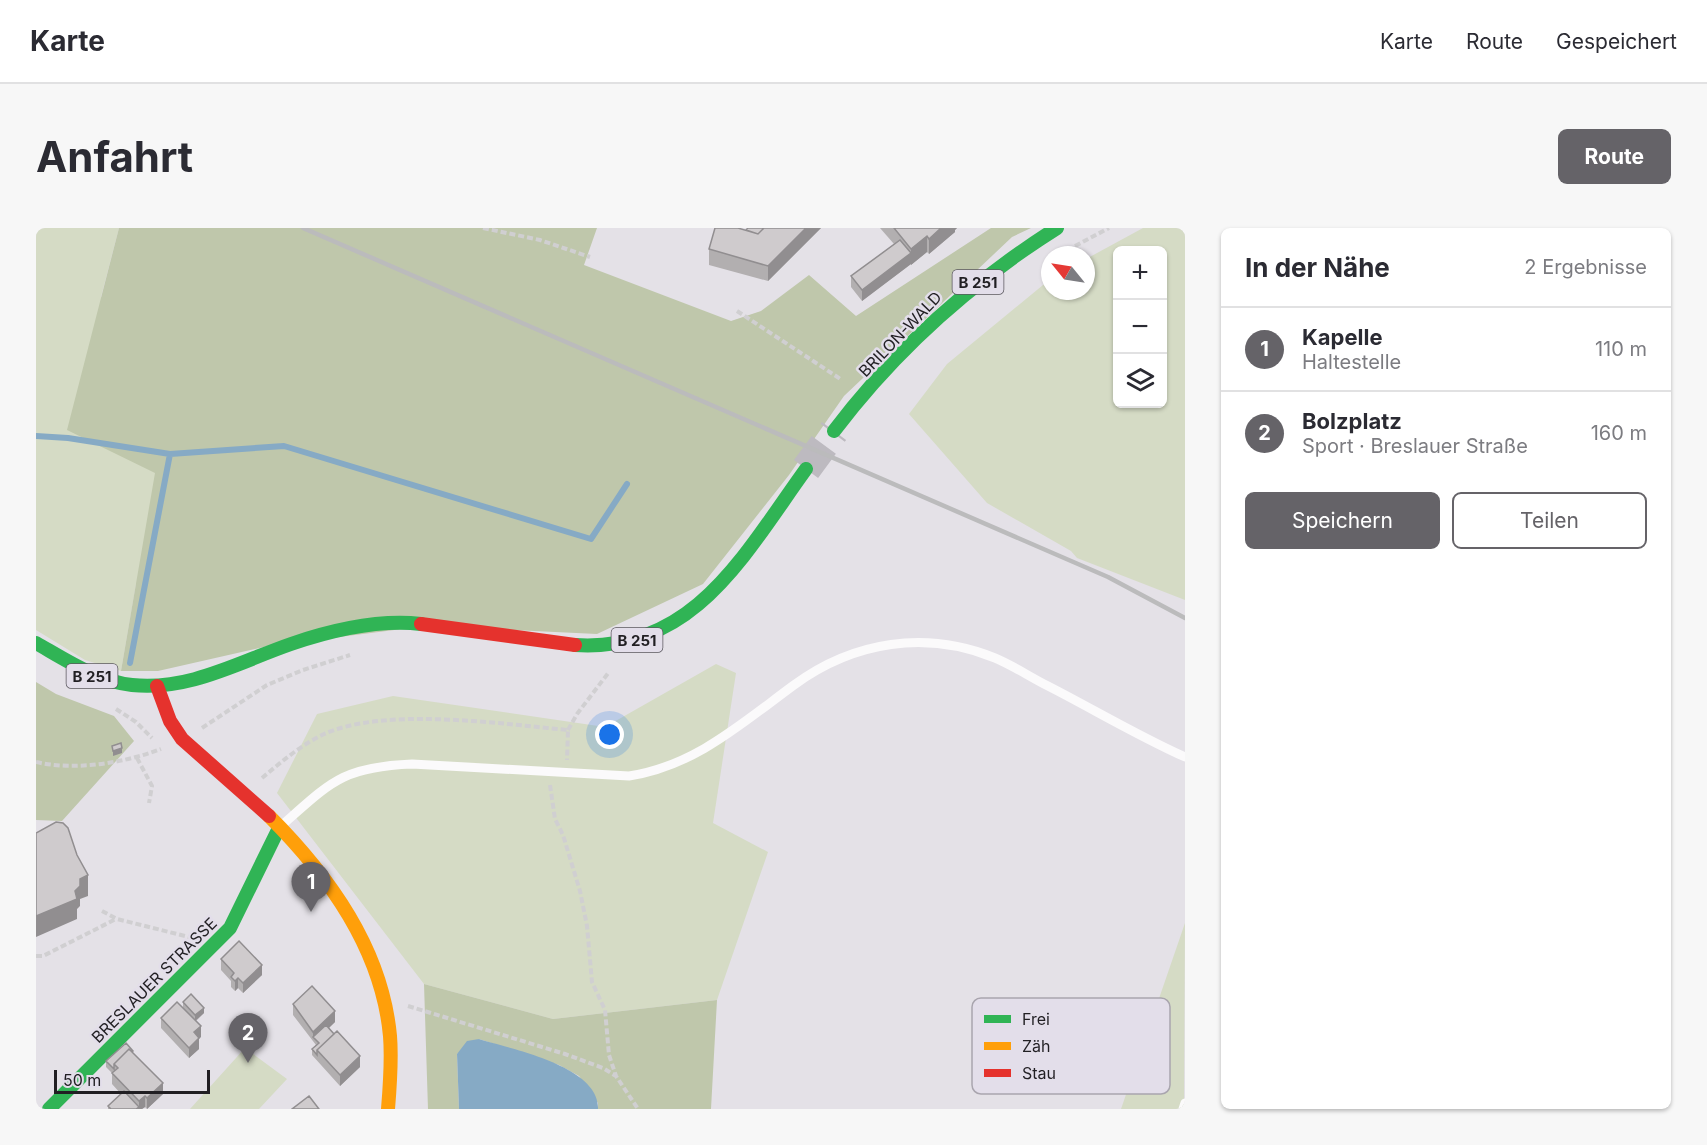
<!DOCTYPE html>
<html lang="de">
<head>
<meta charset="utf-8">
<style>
  :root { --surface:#fff; --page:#f7f7f7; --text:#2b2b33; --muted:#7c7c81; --line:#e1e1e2; --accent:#656368 }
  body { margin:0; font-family:Inter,sans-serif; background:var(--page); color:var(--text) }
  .controls { position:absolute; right:18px; top:18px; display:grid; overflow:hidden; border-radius:9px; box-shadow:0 2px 4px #0004 }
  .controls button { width:54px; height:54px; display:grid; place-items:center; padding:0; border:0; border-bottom:2px solid var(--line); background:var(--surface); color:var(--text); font:30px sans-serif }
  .compass { position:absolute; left:1005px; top:18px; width:54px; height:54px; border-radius:50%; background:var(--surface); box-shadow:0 2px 4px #0004; rotate:300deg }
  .scale { position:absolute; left:18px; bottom:15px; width:156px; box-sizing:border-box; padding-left:6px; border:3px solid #211f23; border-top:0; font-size:16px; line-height:21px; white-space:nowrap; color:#211f23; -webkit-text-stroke:4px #e3deea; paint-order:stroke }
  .you { position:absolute; left:574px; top:507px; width:21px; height:21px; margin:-15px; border:4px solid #fff; border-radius:50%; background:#1a73e8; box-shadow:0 0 0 9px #1a73e833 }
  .badge { display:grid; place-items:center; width:39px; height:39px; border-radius:50%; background:var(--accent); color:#fff; font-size:20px; font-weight:700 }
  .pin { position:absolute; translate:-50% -50px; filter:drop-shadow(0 2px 3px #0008) }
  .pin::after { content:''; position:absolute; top:32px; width:21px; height:18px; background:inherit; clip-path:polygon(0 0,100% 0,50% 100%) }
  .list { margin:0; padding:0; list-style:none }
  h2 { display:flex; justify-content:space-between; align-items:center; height:78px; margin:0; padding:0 24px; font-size:26px }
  h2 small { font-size:20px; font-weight:400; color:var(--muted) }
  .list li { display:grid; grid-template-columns:39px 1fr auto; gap:18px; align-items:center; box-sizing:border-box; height:84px; padding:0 24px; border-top:2px solid var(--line) }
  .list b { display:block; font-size:22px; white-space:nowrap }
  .list p { margin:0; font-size:20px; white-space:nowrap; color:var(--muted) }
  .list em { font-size:20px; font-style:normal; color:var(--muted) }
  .actions { display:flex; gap:12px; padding:18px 24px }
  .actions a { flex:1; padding:14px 0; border:2px solid var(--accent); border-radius:9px; text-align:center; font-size:21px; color:var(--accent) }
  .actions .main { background:var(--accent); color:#fff }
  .icon { flex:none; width:33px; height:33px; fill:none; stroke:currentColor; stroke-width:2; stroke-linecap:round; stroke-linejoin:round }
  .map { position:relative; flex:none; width:1149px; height:881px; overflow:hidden; border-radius:9px }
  header { display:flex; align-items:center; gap:36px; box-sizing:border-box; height:84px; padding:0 30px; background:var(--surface); border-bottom:2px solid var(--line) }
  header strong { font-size:28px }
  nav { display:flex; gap:33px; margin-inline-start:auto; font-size:21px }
  .intro { display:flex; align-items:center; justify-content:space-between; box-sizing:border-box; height:144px; padding:0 36px }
  h1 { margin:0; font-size:42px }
  .button { padding:15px 27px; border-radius:9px; background:var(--accent); color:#fff; font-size:21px; font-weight:700 }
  main { display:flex; gap:36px; padding:0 36px }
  aside { flex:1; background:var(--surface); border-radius:9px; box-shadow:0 2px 4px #0004 }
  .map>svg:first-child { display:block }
</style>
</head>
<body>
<header>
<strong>Karte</strong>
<nav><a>Karte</a><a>Route</a><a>Gespeichert</a></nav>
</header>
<div class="intro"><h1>Anfahrt</h1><a class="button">Route</a></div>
<main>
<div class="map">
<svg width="1149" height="881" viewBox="0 0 1149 881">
  <rect width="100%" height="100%" fill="#e4e1e7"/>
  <!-- green -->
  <path fill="#d5dbc5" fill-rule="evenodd" d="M 0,0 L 83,0 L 65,69 L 296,228 L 100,356 L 85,443 L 49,432 L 0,402 Z
    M 1107,0 L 1149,0 L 1149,372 L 1041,330 L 1035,323 L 951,275 L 873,186 L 911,136 L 1007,57 L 1014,53 L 1014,63 L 1050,63 L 1050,31 ZM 1126,22 L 1126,176 L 1082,176 L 1082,22 Z
    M 680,436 L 700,445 L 677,595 L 732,624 L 681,772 L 517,791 L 388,756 L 241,565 L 281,486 L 357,468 L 569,499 Z
    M 1149,695 L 1148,881 L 1085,881 Z
    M 209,820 L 251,851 L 223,881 L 154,881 Z"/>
  <!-- forest -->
  <path fill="#bfc7ab" d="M 83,0 L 561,0 L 548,37 L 695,93 L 725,83 L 773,47 L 820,88 L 955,0 L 995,0 L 976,9 L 808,168 L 753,247 L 667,356 L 561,406 L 390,398 L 232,418 L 122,443 L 85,443 L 119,245 L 31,202 Z
    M 0,454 L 20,466 L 78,488 L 98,513 L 26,593 L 0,592 Z
    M 388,756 L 517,791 L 681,772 L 675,881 L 562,881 L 562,875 L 543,848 L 523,837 L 443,811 L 421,826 L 423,881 L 392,881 Z"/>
  <!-- water -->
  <path fill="#86aac5" d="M 443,811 C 475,821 564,838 562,881 L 423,881 L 421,826 L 431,813 Z"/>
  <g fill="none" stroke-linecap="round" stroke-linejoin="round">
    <!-- stream -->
    <path stroke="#86aac5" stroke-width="6" d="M 0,208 L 32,210 L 134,226 L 248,218 L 555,311 L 591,256
      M 94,435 L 134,226"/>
    <!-- primary-tunnel -->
    <path stroke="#bdbac0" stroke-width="30" stroke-dasharray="30 15" stroke-linecap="butt" d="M 770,241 L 798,203"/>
    <!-- path -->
    <path stroke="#d0cfd1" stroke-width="4" stroke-dasharray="6 3" stroke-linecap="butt" d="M 447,0 L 504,12 L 554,29
      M 1039,18 L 1073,0
      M 701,83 L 806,152
      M 80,481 L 100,494 L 116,510
      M 166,500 L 231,457 L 267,442 L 314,427
      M 532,502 L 541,486 L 573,444
      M 101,530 L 116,558 L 113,575
      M 0,534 C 39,543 88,535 125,521
      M 226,550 C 245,534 264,518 286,507 C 347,478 465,496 532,502 L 531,532
      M 514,557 L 519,591 L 527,607 L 544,663 L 551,698 L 556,754 L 569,782 L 573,827 L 580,848 L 602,881
      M 66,683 L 81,691 L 153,709
      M 0,728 L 7,728 L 80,691
      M 372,778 L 529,826 L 567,840 L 580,848"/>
    <!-- lane -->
    <path stroke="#fbfafb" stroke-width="9" d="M 245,598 C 295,554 306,539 376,536 L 593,548 C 659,538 706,495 758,457 C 818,413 890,402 959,430 C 978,438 994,449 1012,458 C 1057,481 1102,508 1149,529
      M 1147,881 L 1149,875"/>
    <!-- fast -->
    <path stroke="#30b455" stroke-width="14" d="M 798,203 C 860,121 934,55 1021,0
      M 0,415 C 30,432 61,453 96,457 C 153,463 203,434 255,416 C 296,402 341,391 385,396
      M 539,417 C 658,425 709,325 770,241
      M 13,881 L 194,700 L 243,600"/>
    <!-- slow -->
    <path stroke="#ff9f0a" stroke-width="14" d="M 233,588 C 293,648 346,721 354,808 C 356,832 354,857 352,881"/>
    <!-- jam -->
    <path stroke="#e5322d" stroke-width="14" d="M 385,396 L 539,417
      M 121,458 L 134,493 L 146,511 L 233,588"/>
    <!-- rail -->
    <path stroke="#bbbbbc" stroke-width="4.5" d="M 267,0 L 1072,349 L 1149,390"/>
  </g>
  <!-- wall -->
  <path fill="#b2afb0" d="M 785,0 L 732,53 L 673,37 L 673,21 L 710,2 Z
    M 844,0 L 921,0 L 919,2 L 919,4 L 893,26 L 891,24 L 875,37 L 875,36 L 826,73 L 815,59 L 815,48 L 858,16 Z
    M 185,731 L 226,747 L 207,765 L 202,760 L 199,763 L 195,759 L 195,753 L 185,742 Z
    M 147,774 L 168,785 L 160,793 L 165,809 L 163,810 L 163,821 L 153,830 L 125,800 L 125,790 L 147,779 Z
    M 257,776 L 299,794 L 293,800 L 324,839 L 304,858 L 276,827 L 276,821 L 280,817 L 257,787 Z
    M 97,825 L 127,866 L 111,881 L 109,879 L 106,881 L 72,881 L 72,878 L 85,866 L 76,856 L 76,845 L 70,839 L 70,833 Z"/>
  <!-- shaded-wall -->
  <path fill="#918e90" d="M 770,0 L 785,0 L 732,53 L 732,38 Z
    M 905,0 L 921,0 L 919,2 L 919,4 L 893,26 L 893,11 Z
    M 891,8 L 891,24 L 875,37 L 875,21 Z
    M 875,25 L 875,36 L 826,73 L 826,62 Z
    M 86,520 L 86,525 L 77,528 L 77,523 Z
    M 52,647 L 52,668 L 44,671 L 44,678 L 41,681 L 41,691 L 0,709 L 0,688 L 39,663 L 44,651 Z
    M 226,737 L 226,747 L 207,765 L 207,755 Z
    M 202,750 L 202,760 L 199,763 L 199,753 Z
    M 168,780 L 168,785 L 159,793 L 159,787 Z
    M 299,783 L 299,794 L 280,812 L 277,809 L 277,814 L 277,804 Z
    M 165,798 L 165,809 L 158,815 L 158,804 Z
    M 163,810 L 163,821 L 153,830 L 153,820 Z
    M 324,828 L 324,839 L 304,858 L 304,847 Z
    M 127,855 L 127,866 L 111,881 L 111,870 Z
    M 109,868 L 109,879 L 106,881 L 100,881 L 103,879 L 103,873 Z"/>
  <!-- building -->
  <path fill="#cfcbcd" stroke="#918e90" stroke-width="1.5" d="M 679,0 L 702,0 L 722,6 L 728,0 L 770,0 L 732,38 L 673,21 Z
    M 712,0 L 728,0 L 722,6 L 710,2 Z
    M 858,0 L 905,0 L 893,11 L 891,8 L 875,21 Z
    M 864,12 L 875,25 L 826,62 L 815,48 Z
    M 85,515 L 86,520 L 77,523 L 76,518 Z
    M 20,594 L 27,595 L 32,600 L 41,627 L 52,647 L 44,651 L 44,658 L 39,663 L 41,671 L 0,688 L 0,605 Z
    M 203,713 L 226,737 L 207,755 L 202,750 L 199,753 L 195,749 L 198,745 L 185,731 Z
    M 276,758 L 299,783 L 277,804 L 257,776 Z
    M 155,766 L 168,780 L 159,787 L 147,774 Z
    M 141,774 L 165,798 L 158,804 L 163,810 L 153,820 L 125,790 Z
    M 290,797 L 298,806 L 281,822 L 281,827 L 276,821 L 283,815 L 277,809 Z
    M 301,803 L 324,828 L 304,847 L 281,822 Z
    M 90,815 L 97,823 L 96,824 L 93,821 L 78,836 L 78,841 L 70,833 Z
    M 93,821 L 127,855 L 111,870 L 109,868 L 103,873 L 76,845 L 82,840 L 78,836 Z
    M 88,863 L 103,879 L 100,881 L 75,881 L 72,878 Z
    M 273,868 L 283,881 L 256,881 Z"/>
  <g text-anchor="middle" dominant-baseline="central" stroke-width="5" stroke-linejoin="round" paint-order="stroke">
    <!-- shield labels -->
    <g fill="#e3deea" stroke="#5b585f" stroke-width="1.5">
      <rect x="916.5" y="42" width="51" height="24" rx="4.5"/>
      <rect x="575.5" y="400" width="51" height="24" rx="4.5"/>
      <rect x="30.5" y="436" width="51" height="24" rx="4.5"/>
    </g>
    <g font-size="15" font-weight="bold" fill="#211f23">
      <text x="942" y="54">B 251</text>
      <text x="601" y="412">B 251</text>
      <text x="56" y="448">B 251</text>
    </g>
    <!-- street labels -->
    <g font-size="16" fill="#211f23" stroke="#e3deea">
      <text transform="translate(864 106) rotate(-46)">BRILON-WALD</text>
      <text transform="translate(118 752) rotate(-45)">BRESLAUER STRASSE</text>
    </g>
  </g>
  <!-- legend -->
  <rect x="936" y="770" width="198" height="96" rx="9" fill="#e3deea" stroke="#a9a5ae" stroke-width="1.5"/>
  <rect x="948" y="787" width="27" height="8" fill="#30b455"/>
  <rect x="948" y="814" width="27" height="8" fill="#ff9f0a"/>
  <rect x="948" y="841" width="27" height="8" fill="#e5322d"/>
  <g font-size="16" fill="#211f23">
    <text x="986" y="797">Frei</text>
    <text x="986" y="824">Zäh</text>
    <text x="986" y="851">Stau</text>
  </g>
</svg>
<div class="controls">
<button>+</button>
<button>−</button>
<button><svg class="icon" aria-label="layers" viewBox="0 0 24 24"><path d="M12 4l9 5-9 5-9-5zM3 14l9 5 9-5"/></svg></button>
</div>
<svg class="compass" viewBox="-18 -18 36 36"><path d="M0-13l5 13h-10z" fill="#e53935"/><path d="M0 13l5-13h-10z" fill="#7c7c81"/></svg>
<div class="scale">50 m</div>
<div class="you"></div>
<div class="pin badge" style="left:275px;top:684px">1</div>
<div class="pin badge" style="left:212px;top:835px">2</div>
</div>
<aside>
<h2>In der Nähe<small>2 Ergebnisse</small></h2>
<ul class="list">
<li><span class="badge">1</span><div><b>Kapelle</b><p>Haltestelle</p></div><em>110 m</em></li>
<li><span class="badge">2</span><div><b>Bolzplatz</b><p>Sport · Breslauer Straße</p></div><em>160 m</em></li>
</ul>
<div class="actions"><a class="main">Speichern</a><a>Teilen</a></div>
</aside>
</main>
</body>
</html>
